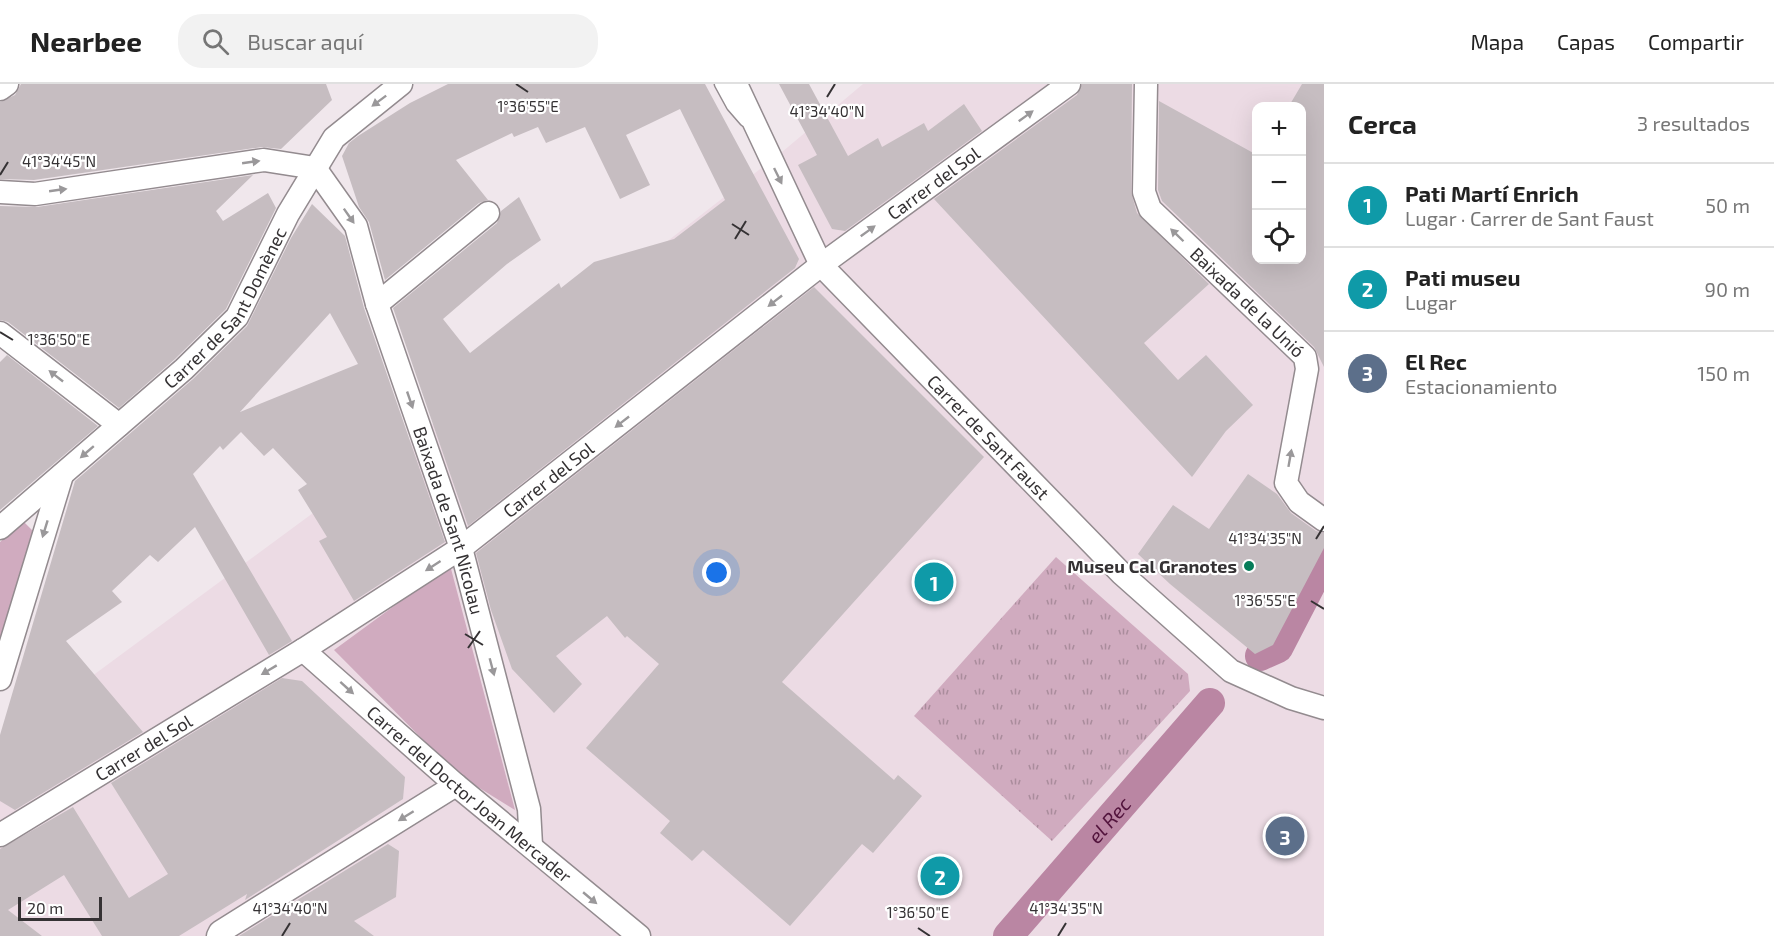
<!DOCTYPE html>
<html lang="es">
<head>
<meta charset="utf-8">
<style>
  :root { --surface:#fff; --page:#f2f2f2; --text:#222; --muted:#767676; --line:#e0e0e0; --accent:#db2777 }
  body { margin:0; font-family:"Exo 2",sans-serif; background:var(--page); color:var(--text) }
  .controls { position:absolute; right:18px; top:18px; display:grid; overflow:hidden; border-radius:12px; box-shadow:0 6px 24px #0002 }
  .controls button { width:54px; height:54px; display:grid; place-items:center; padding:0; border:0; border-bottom:2px solid var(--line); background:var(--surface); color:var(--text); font:30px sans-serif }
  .scale { position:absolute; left:18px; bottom:15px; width:84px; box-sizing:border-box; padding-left:6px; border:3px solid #353234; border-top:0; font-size:16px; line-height:21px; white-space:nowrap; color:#353234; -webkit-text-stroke:4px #fff; paint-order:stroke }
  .you { position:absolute; left:717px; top:489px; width:21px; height:21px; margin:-15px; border:4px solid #fff; border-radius:50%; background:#1a73e8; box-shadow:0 0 0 9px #1a73e833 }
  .badge { display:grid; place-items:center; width:39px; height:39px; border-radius:50%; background:var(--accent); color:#fff; font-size:20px; font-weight:700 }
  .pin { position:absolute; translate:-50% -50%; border:3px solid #fff; box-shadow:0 2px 6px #0006 }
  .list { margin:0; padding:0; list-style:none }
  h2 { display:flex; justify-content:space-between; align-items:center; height:78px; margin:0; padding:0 24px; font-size:26px }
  h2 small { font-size:20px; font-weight:400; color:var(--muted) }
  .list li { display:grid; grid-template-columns:39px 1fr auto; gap:18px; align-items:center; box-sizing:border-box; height:84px; padding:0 24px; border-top:2px solid var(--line) }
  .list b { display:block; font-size:22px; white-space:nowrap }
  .list p { margin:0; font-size:20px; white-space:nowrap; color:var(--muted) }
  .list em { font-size:20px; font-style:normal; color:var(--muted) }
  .icon { flex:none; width:33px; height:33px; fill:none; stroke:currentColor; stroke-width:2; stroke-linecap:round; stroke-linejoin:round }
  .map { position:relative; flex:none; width:1324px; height:852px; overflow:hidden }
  header { display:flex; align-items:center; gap:36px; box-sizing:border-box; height:84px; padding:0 30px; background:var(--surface); border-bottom:2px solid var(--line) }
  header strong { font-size:28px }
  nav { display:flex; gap:33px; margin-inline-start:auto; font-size:21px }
  .search { width:420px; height:54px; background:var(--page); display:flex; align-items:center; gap:15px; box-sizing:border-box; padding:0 21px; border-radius:24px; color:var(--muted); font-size:22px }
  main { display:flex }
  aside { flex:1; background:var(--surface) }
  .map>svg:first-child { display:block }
</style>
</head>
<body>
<header>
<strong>Nearbee</strong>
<div class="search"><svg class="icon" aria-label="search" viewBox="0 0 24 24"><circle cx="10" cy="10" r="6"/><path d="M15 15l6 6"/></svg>Buscar aquí</div>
<nav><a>Mapa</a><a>Capas</a><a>Compartir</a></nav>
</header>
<main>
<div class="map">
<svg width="1324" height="852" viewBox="0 0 1324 852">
  <defs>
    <pattern id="grass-tufts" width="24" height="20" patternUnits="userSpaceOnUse" patternTransform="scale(1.5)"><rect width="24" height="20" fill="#d0abbf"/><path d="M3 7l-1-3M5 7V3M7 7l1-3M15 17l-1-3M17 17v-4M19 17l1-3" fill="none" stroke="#aa8c9c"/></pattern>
  </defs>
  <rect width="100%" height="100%" fill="#f0e7ec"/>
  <!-- built -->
  <path fill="#ecdbe4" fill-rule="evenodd" d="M 863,0 L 1324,0 L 1324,852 L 0,852 L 0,660 L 412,356 L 782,68 ZM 1256,22 L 1302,22 L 1302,176 L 1256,176 Z"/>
  <!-- grass -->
  <path fill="url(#grass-tufts)" d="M 1056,473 L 1188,590 L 1190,607 L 1052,757 L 914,632 Z"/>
  <!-- park -->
  <path fill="#d0abbf" d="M 23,437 L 36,450 L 0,563 L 0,458 Z
    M 450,481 L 515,726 L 457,690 L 334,566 Z"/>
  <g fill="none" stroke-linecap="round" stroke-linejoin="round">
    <!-- canal -->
    <g stroke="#ba86a3" stroke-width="30">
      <path d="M 1260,572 L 1278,564 L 1324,475"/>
      <path id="s1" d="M 1008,852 L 1210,619"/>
    </g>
  </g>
  <!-- building -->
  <path fill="#c6bdc1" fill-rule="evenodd" d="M 21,0 L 326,0 L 332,16 L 281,65 L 262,63 L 34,96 L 0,95 L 0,18 L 15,11 Z
    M 448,0 L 705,0 L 799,175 L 795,184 L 468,442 L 393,224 L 497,139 L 501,127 L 519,113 L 541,156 L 507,180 L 443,235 L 470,269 L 559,199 L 561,204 L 594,178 L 674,155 L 725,116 L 680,25 L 626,51 L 650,101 L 620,115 L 585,43 L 546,59 L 538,43 L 514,53 L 512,49 L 456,76 L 488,116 L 479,119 L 385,196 L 369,138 L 359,123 L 342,72 L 349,59 L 358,52 L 410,19 Z
    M 779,0 L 809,0 L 848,72 L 878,54 L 882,63 L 924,39 L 928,47 L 964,20 L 982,47 L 845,147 L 832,145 L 798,81 L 817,71 Z
    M 1082,0 L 1132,0 L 1131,108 L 1137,129 L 1209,200 L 1144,259 L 1178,296 L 1206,271 L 1253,321 L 1226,347 L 1192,393 L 934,115 L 1077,11 Z
    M 1302,0 L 1324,0 L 1324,283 L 1314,263 L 1162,117 L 1158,106 L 1159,17 L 1257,71 L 1257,176 L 1302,176 L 1302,22 L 1289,22 Z
    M 253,91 L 216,127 L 223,137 L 268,109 L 276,124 L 226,225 L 175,275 L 119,324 L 8,238 L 0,236 L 0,122 L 37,123 Z
    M 312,120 L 345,152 L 364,224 L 445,458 L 354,517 L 319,457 L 327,453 L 298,406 L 307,400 L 273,364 L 264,372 L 241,348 L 223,366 L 220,362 L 193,390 L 292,557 L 269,571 L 195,443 L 158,478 L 150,471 L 112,507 L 122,518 L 66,557 L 143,648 L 15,726 L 0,717 L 0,651 L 75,397 L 193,295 L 247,242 L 291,154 ZM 330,229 L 358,280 L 240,328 Z
    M 814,203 L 984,373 L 782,598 L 894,696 L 898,691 L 922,712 L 873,769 L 862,760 L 790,842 L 703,766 L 692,777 L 660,749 L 670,737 L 586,664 L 659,580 L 627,552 L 625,554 L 607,532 L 556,572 L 582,600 L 554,629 L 512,585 L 491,526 L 476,469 Z
    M 7,271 L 98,342 L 0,426 L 0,278 Z
    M 1248,390 L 1277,410 L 1291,429 L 1316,447 L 1324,449 L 1324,464 L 1273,561 L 1255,570 L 1170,500 L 1138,470 L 1173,421 L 1209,445 Z
    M 282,594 L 302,597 L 405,693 L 403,715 L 245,816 L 247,810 L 179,852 L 102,852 L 64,791 L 8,826 L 42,852 L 0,852 L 0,765 L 73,723 L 129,814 L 168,790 L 111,699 Z
    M 388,760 L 399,767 L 396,813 L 354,837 L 374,852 L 239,852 Z"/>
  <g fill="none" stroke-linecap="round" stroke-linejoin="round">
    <!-- lane casing -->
    <g stroke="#938b8f" stroke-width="13">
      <path id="lane" d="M 720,0 L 732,22 L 745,37"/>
    </g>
    <!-- street casing -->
    <g stroke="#938b8f" stroke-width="25">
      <g id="street">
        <path id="s2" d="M 736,0 L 821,181 L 1122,490 L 1231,587 L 1291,614 L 1324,624"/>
        <path id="s3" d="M 1146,0 L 1144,108 L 1150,125 L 1305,273 L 1307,285 L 1286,399 L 1299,418 L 1324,436"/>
        <path d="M 0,5 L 7,0"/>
        <path id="s4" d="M 0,108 L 35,110 L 264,76 L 315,84 L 356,142 L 377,220 L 461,464 L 529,725 L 531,761"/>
        <path d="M 377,220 L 488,129"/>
        <path d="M 0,249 L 119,341"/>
        <path id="s5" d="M 0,444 L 184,285 L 237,233 L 288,130 L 334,54 L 401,0"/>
        <path id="s6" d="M 303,566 L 456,701 L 639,852"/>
        <path d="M 0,595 L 62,391"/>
        <path id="s7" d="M 0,751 L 303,566 L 461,464 L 821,181 L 1069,0"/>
        <path d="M 218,852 L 220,848 L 456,701"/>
      </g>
    </g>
    <!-- lane -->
    <use href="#lane" stroke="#fff" stroke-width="10"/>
    <!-- street -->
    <use href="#street" stroke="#fff" stroke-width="22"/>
  </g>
  <!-- one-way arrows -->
  <defs><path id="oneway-solid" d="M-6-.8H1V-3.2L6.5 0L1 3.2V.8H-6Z" transform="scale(1.5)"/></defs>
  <g fill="#9a989a">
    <use href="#oneway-solid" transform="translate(379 17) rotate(143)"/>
    <use href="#oneway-solid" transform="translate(1026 32) rotate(-36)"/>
    <use href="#oneway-solid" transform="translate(251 78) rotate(-8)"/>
    <use href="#oneway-solid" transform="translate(778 92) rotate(64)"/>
    <use href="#oneway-solid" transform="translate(58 106) rotate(-8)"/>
    <use href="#oneway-solid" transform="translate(349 132) rotate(55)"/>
    <use href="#oneway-solid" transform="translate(868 147) rotate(-36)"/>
    <use href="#oneway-solid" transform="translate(1177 151) rotate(-136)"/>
    <use href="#oneway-solid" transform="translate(775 217) rotate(142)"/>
    <use href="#oneway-solid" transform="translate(56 292) rotate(-142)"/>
    <use href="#oneway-solid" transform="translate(410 316) rotate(71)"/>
    <use href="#oneway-solid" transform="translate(622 338) rotate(142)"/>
    <use href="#oneway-solid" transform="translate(87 368) rotate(139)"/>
    <use href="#oneway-solid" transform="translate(1290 374) rotate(-80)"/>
    <use href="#oneway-solid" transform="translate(45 445) rotate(107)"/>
    <use href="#oneway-solid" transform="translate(433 482) rotate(147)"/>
    <use href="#oneway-solid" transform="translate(492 583) rotate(75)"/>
    <use href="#oneway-solid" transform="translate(269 586) rotate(149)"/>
    <use href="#oneway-solid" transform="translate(347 604) rotate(42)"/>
    <use href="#oneway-solid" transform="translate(406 732) rotate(148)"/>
    <use href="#oneway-solid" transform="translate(590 814) rotate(40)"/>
  </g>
  <!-- ticks -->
  <path fill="none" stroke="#353234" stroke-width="2" d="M 516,0 L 528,8M 827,13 L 835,0M 0,91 L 8,78M 732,140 L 749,151M 735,155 L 746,137M 0,248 L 13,256M 1316,455 L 1324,442M 1311,517 L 1324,525M 465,550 L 483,561M 468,564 L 480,547M 918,844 L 930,852M 282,852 L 290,839M 1058,852 L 1066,839"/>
  <!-- markers -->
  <circle fill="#067c59" stroke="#fff" stroke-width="2" cx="1249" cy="482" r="6"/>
  <g text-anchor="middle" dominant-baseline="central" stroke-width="4.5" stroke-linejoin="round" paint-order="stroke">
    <!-- street labels -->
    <g font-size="18" fill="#353234" stroke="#fff">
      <text stroke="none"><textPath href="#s7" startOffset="1140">Carrer del Sol</textPath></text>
      <text stroke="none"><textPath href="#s3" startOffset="261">Baixada de la Unió</textPath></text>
      <text stroke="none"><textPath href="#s5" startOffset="318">Carrer de Sant Domènec</textPath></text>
      <text stroke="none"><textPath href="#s2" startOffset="440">Carrer de Sant Faust</textPath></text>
      <text stroke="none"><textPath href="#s7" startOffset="654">Carrer del Sol</textPath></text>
      <text stroke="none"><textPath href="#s4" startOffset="698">Baixada de Sant Nicolau</textPath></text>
      <text stroke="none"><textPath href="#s7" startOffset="168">Carrer del Sol</textPath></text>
      <text stroke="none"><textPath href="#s6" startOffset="220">Carrer del Doctor Joan Mercader</textPath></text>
    </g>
    <!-- poi labels -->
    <g font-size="18" font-weight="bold" fill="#353234" stroke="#fff" text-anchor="end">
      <text x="1237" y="482">Museu Cal Granotes</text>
    </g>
    <!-- water labels -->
    <g font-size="20" font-style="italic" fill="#52133c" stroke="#fff">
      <text stroke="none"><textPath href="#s1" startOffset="154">el Rec</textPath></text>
    </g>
  </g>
  <g font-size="15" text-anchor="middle" fill="#353234" stroke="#fff" stroke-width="4.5" stroke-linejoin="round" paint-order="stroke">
    <text x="528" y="28">1°36'55"E</text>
    <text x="827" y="33">41°34'40"N</text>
    <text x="59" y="83">41°34'45"N</text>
    <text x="59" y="261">1°36'50"E</text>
    <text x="1265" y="460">41°34'35"N</text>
    <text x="1265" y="522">1°36'55"E</text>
    <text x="290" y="830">41°34'40"N</text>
    <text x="1066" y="830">41°34'35"N</text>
    <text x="918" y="834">1°36'50"E</text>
  </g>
</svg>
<div class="controls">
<button>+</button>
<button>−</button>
<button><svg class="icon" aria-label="locate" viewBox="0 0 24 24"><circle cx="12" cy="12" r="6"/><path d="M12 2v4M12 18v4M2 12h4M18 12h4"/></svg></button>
</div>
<div class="scale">20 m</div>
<div class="you"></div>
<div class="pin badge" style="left:934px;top:498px;background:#0f9aa8">1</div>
<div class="pin badge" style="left:940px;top:792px;background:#0f9aa8">2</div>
<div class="pin badge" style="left:1285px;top:752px;background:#5c6f8a">3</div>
</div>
<aside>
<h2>Cerca<small>3 resultados</small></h2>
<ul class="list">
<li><span class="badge" style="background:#0f9aa8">1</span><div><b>Pati Martí Enrich</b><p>Lugar · Carrer de Sant Faust</p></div><em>50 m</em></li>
<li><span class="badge" style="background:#0f9aa8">2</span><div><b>Pati museu</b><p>Lugar</p></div><em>90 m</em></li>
<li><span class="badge" style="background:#5c6f8a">3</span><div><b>El Rec</b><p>Estacionamiento</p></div><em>150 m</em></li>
</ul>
</aside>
</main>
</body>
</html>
